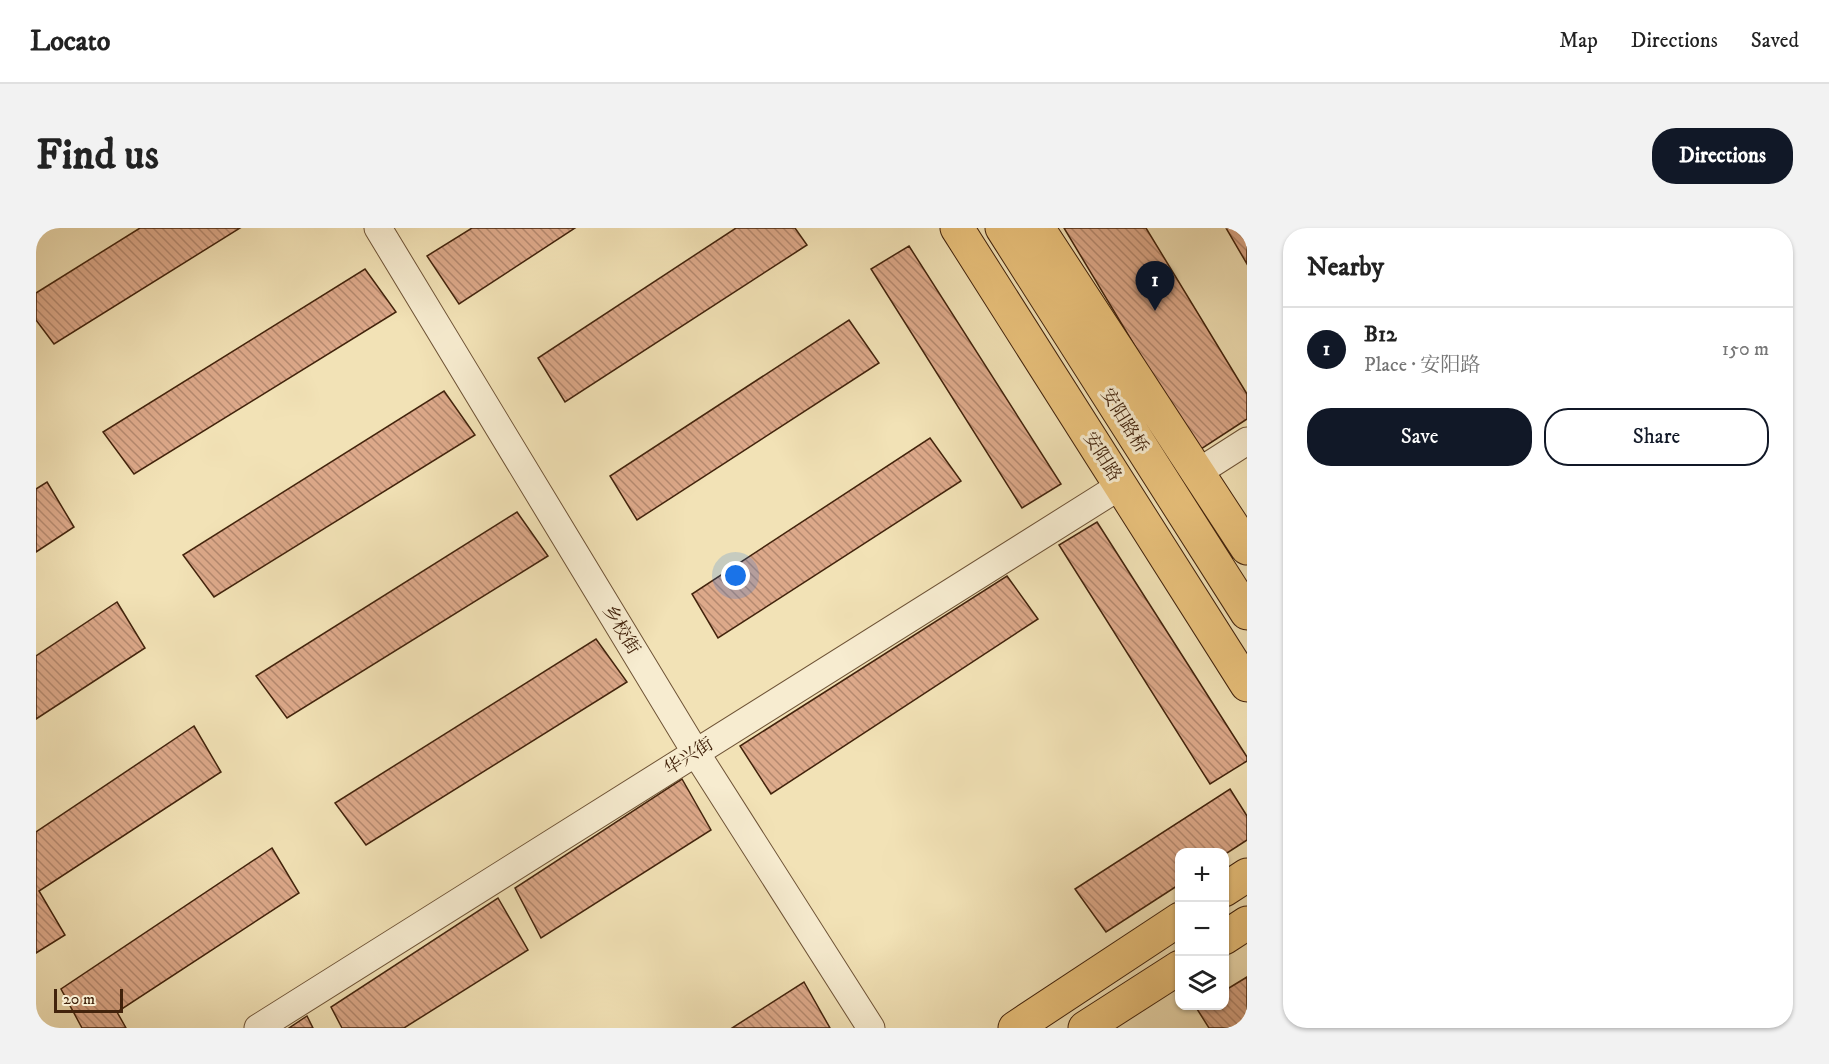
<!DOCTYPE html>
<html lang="en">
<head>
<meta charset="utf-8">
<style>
  :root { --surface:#fff; --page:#f2f2f2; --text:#222; --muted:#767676; --line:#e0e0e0; --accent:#111827 }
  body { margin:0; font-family:"IM FELL DW Pica","Noto Serif SC",serif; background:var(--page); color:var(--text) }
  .controls { position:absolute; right:18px; bottom:18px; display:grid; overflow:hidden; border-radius:12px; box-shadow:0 2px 4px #0004 }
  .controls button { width:54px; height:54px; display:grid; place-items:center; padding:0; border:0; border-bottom:2px solid var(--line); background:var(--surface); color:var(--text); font:30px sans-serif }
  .scale { position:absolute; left:18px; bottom:15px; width:69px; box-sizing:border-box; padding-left:6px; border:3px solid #42230c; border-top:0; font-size:16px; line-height:21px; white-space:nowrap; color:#42230c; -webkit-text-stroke:4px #f7ecd0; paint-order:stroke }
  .you { position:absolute; left:700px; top:348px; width:21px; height:21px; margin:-15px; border:4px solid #fff; border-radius:50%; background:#1a73e8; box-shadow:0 0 0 9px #1a73e833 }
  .badge { display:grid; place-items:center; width:39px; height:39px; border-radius:50%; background:var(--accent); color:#fff; font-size:20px; font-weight:700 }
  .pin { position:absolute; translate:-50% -50px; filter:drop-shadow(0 2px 3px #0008) }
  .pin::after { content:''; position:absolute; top:32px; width:21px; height:18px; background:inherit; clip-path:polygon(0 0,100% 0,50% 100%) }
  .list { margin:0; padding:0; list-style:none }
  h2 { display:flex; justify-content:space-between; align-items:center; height:78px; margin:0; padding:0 24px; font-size:26px }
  h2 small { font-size:20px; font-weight:400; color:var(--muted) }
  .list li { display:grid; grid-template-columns:39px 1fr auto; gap:18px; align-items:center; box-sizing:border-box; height:84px; padding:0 24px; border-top:2px solid var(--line) }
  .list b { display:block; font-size:22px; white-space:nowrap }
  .list p { margin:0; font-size:20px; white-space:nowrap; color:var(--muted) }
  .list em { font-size:20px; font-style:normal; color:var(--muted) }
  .actions { display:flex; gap:12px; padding:18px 24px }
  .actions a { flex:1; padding:14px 0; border:2px solid var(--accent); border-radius:24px; text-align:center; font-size:21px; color:var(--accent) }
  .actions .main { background:var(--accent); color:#fff }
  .icon { flex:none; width:33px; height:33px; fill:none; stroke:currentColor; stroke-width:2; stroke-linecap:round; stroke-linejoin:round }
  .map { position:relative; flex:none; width:1211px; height:800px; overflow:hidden; border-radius:24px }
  header { display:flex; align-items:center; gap:36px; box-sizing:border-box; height:84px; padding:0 30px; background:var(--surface); border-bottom:2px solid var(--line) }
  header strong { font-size:28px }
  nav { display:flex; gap:33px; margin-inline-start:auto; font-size:21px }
  .intro { display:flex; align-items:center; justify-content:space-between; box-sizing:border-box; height:144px; padding:0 36px }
  h1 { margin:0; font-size:42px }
  .button { padding:15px 27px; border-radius:24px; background:var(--accent); color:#fff; font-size:21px; font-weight:700 }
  main { display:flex; gap:36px; padding:0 36px }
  aside { flex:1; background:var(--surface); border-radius:24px; box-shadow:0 2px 4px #0004 }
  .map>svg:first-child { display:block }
</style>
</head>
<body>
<header>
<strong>Locato</strong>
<nav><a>Map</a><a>Directions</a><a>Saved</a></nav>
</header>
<div class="intro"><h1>Find us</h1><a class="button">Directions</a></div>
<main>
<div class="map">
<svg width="1211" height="800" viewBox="0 0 1211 800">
  <defs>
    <pattern id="building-back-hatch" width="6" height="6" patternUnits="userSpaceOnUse" patternTransform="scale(1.5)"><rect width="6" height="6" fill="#dda98a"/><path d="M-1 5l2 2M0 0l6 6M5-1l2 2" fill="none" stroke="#b5896f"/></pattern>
  </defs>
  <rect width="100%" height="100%" fill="#f2e2b6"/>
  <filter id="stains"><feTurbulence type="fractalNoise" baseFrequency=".00333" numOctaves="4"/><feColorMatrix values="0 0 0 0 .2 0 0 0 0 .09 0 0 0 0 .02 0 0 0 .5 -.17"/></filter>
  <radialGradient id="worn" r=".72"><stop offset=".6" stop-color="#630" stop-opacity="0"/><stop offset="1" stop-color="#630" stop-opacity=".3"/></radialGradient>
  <!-- building -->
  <path fill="url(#building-back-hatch)" stroke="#42230c" stroke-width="1.5" d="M 104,0 L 204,0 L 18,116 L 0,92 L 0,65 Z
    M 436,0 L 539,0 L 423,76 L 391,28 Z
    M 700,0 L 759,0 L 771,17 L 529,174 L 502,130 Z
    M 1028,0 L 1110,0 L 1211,166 L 1211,191 L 1162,223 Z
    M 1190,0 L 1211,0 L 1211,36 Z
    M 873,18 L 1025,256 L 986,280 L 835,41 Z
    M 329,41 L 360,84 L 98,246 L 67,204 Z
    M 813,92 L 843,135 L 601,292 L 574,248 Z
    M 408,163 L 439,207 L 178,369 L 147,327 Z
    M 894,210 L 925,253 L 682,410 L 656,366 Z
    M 11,254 L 38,299 L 0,324 L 0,261 Z
    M 481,284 L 512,328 L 251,490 L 220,448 Z
    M 1061,294 L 1211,529 L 1211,533 L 1174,556 L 1023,317 Z
    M 971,348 L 1002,391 L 735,566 L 704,518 Z
    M 81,374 L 109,420 L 0,491 L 0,428 Z
    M 560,411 L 591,454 L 330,617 L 299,575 Z
    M 158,498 L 185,544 L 3,663 L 29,707 L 0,725 L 0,604 Z
    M 646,551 L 675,602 L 505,710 L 479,660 Z
    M 1194,561 L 1211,588 L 1211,612 L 1188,627 L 1144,624 L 1144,656 L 1070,704 L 1039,661 Z
    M 236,620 L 263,665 L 81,784 L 90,800 L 46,800 L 25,761 Z
    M 462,670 L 492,722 L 368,800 L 306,800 L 295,779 Z
    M 1211,749 L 1211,800 L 1173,800 L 1161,781 L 1166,778 L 1188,778 L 1188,763 Z
    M 768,754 L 794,800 L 696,800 Z
    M 271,788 L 277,800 L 253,800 Z"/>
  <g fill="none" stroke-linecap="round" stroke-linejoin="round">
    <!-- minor casing -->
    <g stroke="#6e5336" stroke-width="29">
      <path id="minor" d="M 342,0 L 660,525 L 835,800
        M 1161,245 L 1211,213
        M 222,800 L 1084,258"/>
    </g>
    <!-- major casing -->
    <g stroke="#42230c" stroke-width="35">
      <path id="major" d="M 921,0 L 1211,457
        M 966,0 L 1211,385
        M 1002,0 L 1211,320
        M 1188,662 L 1211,647
        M 1188,710 L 1211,695
        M 979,800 L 1144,691
        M 1049,800 L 1144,739"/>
    </g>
    <!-- minor -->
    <use href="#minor" stroke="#f7ecd0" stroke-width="27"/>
    <!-- major -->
    <use href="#major" stroke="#e9c17b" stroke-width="33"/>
  </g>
  <g text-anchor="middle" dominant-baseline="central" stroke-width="6" stroke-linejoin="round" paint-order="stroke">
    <!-- street labels -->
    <g font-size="18" fill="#42230c" stroke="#f7ecd0">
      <text transform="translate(1088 193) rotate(58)">安阳路桥</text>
      <text transform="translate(1066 229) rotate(58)">安阳路</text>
      <text transform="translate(585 402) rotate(59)">乡校街</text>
      <text transform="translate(653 529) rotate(-32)">华兴街</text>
    </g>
  </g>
  <rect width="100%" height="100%" filter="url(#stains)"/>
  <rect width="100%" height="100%" fill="url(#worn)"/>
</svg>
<div class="controls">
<button>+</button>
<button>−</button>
<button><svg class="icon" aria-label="layers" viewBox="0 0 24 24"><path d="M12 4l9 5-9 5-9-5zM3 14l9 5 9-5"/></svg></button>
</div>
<div class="scale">20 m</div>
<div class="you"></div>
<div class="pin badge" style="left:1119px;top:83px">1</div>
</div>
<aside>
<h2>Nearby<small></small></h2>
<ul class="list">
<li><span class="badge">1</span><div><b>B12</b><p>Place · 安阳路</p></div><em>150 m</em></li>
</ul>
<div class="actions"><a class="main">Save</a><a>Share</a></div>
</aside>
</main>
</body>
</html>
